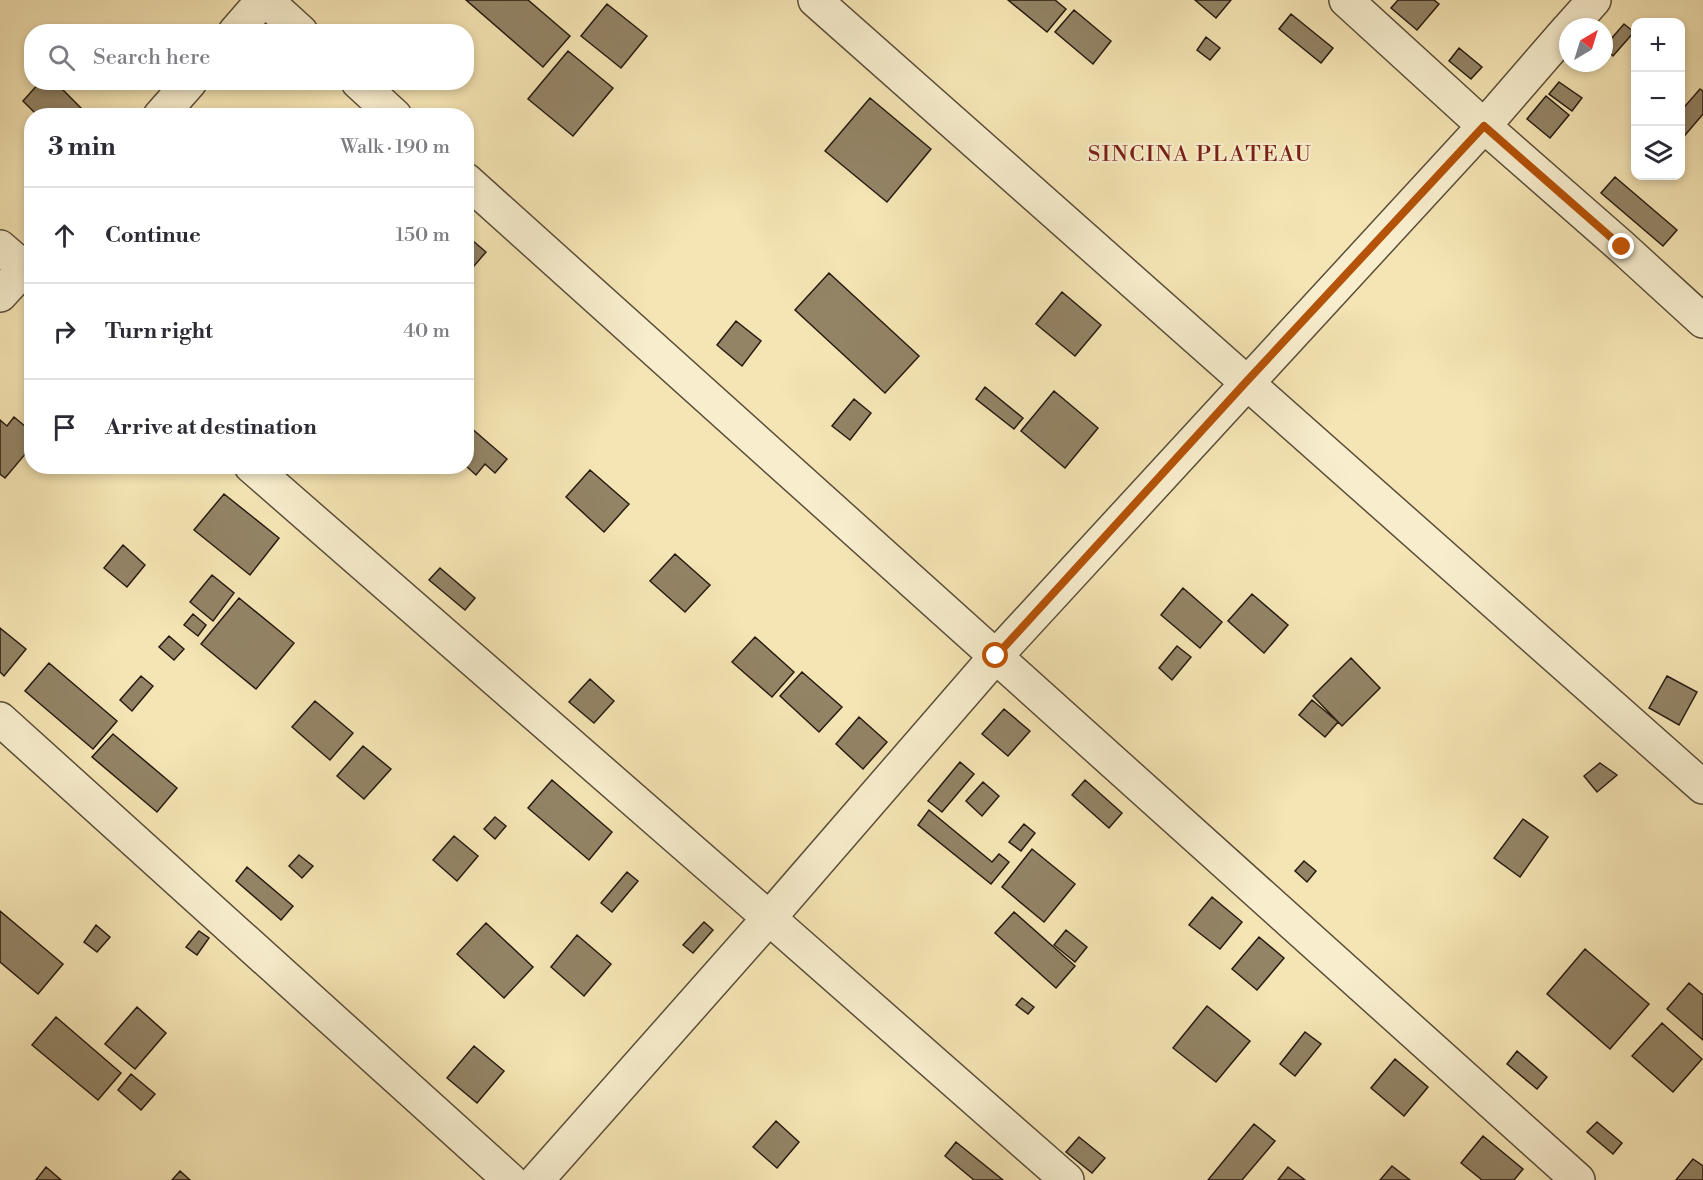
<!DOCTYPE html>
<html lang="en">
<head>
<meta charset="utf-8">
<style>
  :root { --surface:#fff; --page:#f2f2f3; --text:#2b2b33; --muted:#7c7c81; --line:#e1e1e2 }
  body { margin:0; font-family:"Libre Bodoni",serif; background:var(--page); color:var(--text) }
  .controls { position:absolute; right:18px; top:18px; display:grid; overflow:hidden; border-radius:12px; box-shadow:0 3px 9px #0003 }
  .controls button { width:54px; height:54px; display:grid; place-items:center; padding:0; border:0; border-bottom:2px solid var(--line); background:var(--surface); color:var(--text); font:30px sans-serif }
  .compass { position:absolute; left:1559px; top:18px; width:54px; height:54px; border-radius:50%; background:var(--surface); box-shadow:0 3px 9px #0003; rotate:38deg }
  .stop { position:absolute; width:18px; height:18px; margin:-14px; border:4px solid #b45309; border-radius:50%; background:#fff }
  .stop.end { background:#b45309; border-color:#fff; box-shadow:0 2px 6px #0008 }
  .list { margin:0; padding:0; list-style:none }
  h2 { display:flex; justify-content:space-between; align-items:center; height:78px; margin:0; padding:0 24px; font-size:26px }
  h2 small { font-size:20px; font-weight:400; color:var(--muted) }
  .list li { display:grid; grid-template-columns:39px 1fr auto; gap:18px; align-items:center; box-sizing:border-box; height:96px; padding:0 24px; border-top:2px solid var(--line) }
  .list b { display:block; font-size:22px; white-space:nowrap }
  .list em { font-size:20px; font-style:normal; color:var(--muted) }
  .icon { flex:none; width:33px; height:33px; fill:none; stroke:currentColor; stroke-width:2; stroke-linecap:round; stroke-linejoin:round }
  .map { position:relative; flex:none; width:1703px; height:1180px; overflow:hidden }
  .search { position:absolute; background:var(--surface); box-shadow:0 3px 9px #0003; left:24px; top:24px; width:450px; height:66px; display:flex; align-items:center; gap:15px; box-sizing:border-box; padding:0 21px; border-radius:24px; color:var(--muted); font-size:22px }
  .panel { position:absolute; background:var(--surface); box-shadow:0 3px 9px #0003; left:24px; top:108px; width:450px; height:366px; border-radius:24px }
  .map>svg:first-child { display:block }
</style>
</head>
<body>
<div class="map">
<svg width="1703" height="1180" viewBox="0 0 1703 1180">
  <rect width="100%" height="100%" fill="#f5e5b4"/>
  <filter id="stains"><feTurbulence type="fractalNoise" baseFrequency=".00333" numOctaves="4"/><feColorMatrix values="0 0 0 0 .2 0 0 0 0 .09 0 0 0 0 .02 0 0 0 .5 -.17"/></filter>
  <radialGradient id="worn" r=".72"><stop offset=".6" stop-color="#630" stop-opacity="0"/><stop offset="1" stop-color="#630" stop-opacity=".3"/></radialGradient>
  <!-- building -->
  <path fill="#938466" stroke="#281b12" stroke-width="1.5" d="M 466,0 L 528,0 L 570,36 L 543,67 Z
    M 1008,0 L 1055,0 L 1066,9 L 1047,32 Z
    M 1195,0 L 1231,0 L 1216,18 Z
    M 1398,0 L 1434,0 L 1439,4 L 1417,30 L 1391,8 Z
    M 607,4 L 647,36 L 621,68 L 581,36 Z
    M 1074,10 L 1111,41 L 1093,64 L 1055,32 Z
    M 1291,14 L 1333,48 L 1321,63 L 1279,29 Z
    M 1624,24 L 1634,32 L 1613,56 L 1604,47 Z
    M 1206,37 L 1220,48 L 1210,60 L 1197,50 Z
    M 1459,48 L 1482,67 L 1471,79 L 1449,61 Z
    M 568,51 L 613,88 L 573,136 L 528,99 Z
    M 40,82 L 55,82 L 81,108 L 74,116 L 38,116 L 23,101 Z
    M 1559,82 L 1582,98 L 1572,111 L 1549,94 Z
    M 1700,89 L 1703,91 L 1703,114 L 1680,141 L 1680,112 Z
    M 1546,96 L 1569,115 L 1550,138 L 1527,119 Z
    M 870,98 L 931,149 L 887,202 L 825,151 Z
    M 1615,177 L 1677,230 L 1663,246 L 1601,193 Z
    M 466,235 L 486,252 L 474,266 L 466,259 Z
    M 829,273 L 919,356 L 885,393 L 795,310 Z
    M 1062,292 L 1101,325 L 1075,356 L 1036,324 Z
    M 736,321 L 761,341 L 742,366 L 717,345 Z
    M 985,387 L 1023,418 L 1014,429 L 976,399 Z
    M 1054,391 L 1098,428 L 1065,468 L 1021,431 Z
    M 854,399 L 871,413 L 850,440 L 832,426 Z
    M 14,417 L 32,432 L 32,446 L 5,478 L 0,474 L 0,420 L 7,426 Z
    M 470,427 L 507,459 L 495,473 L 485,464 L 476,475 L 466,466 L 466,431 Z
    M 590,470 L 629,504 L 604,532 L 566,497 Z
    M 224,494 L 279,538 L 250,575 L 194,530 Z
    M 123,545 L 145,565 L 127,587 L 104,568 Z
    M 675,554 L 710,585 L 685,612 L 650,581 Z
    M 440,568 L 475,598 L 465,610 L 429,580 Z
    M 212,575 L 234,593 L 213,621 L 190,602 Z
    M 1183,588 L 1222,622 L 1200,648 L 1161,615 Z
    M 1252,594 L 1288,625 L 1264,653 L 1228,621 Z
    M 239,598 L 294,643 L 256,689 L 201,644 Z
    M 193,614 L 206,625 L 198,636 L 184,625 Z
    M 0,628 L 26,649 L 4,676 L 0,672 Z
    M 169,636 L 184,649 L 174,660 L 159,647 Z
    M 755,637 L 794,672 L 772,697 L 732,662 Z
    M 1177,646 L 1191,657 L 1172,680 L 1159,668 Z
    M 1351,658 L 1380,688 L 1342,726 L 1313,696 Z
    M 49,663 L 117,721 L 93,749 L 25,691 Z
    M 802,672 L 842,707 L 819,732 L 780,696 Z
    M 141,676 L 153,686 L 132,711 L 120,700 Z
    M 1667,676 L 1697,692 L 1679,725 L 1649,708 Z
    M 590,679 L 614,701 L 594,723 L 569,702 Z
    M 1312,700 L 1338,722 L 1325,737 L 1299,715 Z
    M 315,701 L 353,733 L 330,760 L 292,727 Z
    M 1004,709 L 1030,731 L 1008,756 L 982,734 Z
    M 859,717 L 887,742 L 863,769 L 836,744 Z
    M 113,734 L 177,788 L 157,812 L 92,757 Z
    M 363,746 L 391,769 L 364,799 L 337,776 Z
    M 960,762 L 974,774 L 942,812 L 928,801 Z
    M 1600,763 L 1617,775 L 1597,792 L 1584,776 Z
    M 552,780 L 612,832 L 589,860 L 528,808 Z
    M 1085,780 L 1122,813 L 1109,828 L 1072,795 Z
    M 983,782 L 999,796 L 982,816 L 966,801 Z
    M 929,810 L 992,862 L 999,854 L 1009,862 L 991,884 L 918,825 Z
    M 495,817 L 506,826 L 495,839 L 484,829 Z
    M 1523,819 L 1548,837 L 1520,877 L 1494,858 Z
    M 1024,824 L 1035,833 L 1021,851 L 1009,842 Z
    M 454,836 L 478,856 L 457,881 L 433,860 Z
    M 1032,849 L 1075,884 L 1044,922 L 1002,887 Z
    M 299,855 L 313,866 L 302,878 L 289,866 Z
    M 1304,861 L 1316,871 L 1307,882 L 1295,871 Z
    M 247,867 L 293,906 L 281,920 L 236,881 Z
    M 627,872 L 638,881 L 612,912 L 601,903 Z
    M 1212,897 L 1242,922 L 1220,949 L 1189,925 Z
    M 0,911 L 63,964 L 38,994 L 0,962 Z
    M 1014,912 L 1075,966 L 1056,988 L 995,933 Z
    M 704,922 L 713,930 L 693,953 L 683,945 Z
    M 486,923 L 533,967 L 504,998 L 457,954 Z
    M 96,925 L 110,937 L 97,952 L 84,942 Z
    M 1066,930 L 1087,947 L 1075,962 L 1054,945 Z
    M 199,931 L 209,938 L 197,955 L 186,947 Z
    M 577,935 L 611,964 L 584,996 L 551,967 Z
    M 1259,937 L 1284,958 L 1257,990 L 1232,969 Z
    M 1585,949 L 1649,1004 L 1610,1049 L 1547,994 Z
    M 1689,983 L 1703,995 L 1703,1040 L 1667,1009 Z
    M 1022,998 L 1034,1007 L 1028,1014 L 1016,1005 Z
    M 1207,1006 L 1250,1041 L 1216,1082 L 1173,1048 Z
    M 137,1007 L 166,1033 L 135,1069 L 105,1044 Z
    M 56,1017 L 121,1073 L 98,1100 L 32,1045 Z
    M 1662,1023 L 1702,1059 L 1673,1092 L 1632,1056 Z
    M 1305,1032 L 1321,1044 L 1295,1076 L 1280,1064 Z
    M 474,1046 L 504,1071 L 477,1103 L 447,1078 Z
    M 1517,1051 L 1547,1077 L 1537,1089 L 1507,1064 Z
    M 1395,1059 L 1428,1087 L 1404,1116 L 1371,1088 Z
    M 131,1074 L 155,1094 L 141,1110 L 118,1090 Z
    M 776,1121 L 799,1142 L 777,1168 L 753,1147 Z
    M 1597,1122 L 1622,1143 L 1613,1154 L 1587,1132 Z
    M 1254,1124 L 1275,1141 L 1242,1180 L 1208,1180 Z
    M 1483,1136 L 1523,1169 L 1514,1180 L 1482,1180 L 1461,1163 Z
    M 1079,1137 L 1105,1158 L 1092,1173 L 1066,1152 Z
    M 956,1142 L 1003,1180 L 974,1180 L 945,1156 Z
    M 1693,1159 L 1703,1166 L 1703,1180 L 1676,1180 Z
    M 1392,1166 L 1410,1180 L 1380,1180 Z
    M 46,1167 L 61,1180 L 36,1180 Z
    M 1288,1167 L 1305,1180 L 1278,1180 Z
    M 180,1171 L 190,1180 L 172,1180 Z"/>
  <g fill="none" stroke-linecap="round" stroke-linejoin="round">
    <!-- minor casing -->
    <g stroke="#5b4e3a" stroke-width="36">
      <path id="minor" d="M 266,0 L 301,32
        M 815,0 L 1703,787
        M 1346,0 L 1484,126 L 1622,247 L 1703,321
        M 1570,27 L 1594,0
        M 235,32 L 263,0
        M 358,82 L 395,116
        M 160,116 L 190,82
        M 466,180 L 1578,1180
        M 0,247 L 32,275
        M 0,295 L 32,260
        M 251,466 L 769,918 L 1067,1180
        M 0,719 L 510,1180
        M 537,1180 L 769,918 L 996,656 L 1484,126 L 1568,29"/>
    </g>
    <!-- minor -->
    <use href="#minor" stroke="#f8eece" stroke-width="33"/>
  </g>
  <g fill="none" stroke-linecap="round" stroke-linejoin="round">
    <!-- route -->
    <path stroke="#b45309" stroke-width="8" d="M 996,656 L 1246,382 L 1484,126 L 1622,247"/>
  </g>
  <g text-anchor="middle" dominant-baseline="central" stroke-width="4.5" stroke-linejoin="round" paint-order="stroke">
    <!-- quarter labels -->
    <g font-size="22" letter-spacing="1.5" fill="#7a1f14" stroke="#f8eece">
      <text x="1200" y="154">SINCINA PLATEAU</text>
    </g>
  </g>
  <rect width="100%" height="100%" filter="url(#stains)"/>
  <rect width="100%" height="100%" fill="url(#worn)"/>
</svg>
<div class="controls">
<button>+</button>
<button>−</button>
<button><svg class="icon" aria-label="layers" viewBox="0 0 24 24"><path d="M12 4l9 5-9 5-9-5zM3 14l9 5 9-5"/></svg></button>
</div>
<svg class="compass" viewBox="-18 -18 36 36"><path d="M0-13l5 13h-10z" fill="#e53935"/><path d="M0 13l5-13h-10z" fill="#7c7c81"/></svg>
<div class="stop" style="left:996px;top:656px"></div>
<div class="stop end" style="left:1622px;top:247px"></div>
<div class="search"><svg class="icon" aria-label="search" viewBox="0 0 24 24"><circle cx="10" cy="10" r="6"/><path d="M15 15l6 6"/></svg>Search here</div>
<section class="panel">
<h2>3 min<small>Walk · 190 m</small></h2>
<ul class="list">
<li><svg class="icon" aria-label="ahead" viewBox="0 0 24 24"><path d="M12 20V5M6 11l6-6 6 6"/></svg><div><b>Continue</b></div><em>150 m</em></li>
<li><svg class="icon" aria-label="right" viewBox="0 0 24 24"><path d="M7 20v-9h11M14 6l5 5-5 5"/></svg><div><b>Turn right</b></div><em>40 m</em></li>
<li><svg class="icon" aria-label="arrive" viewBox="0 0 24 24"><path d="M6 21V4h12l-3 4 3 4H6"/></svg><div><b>Arrive at destination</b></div></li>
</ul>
</section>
</div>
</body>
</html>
